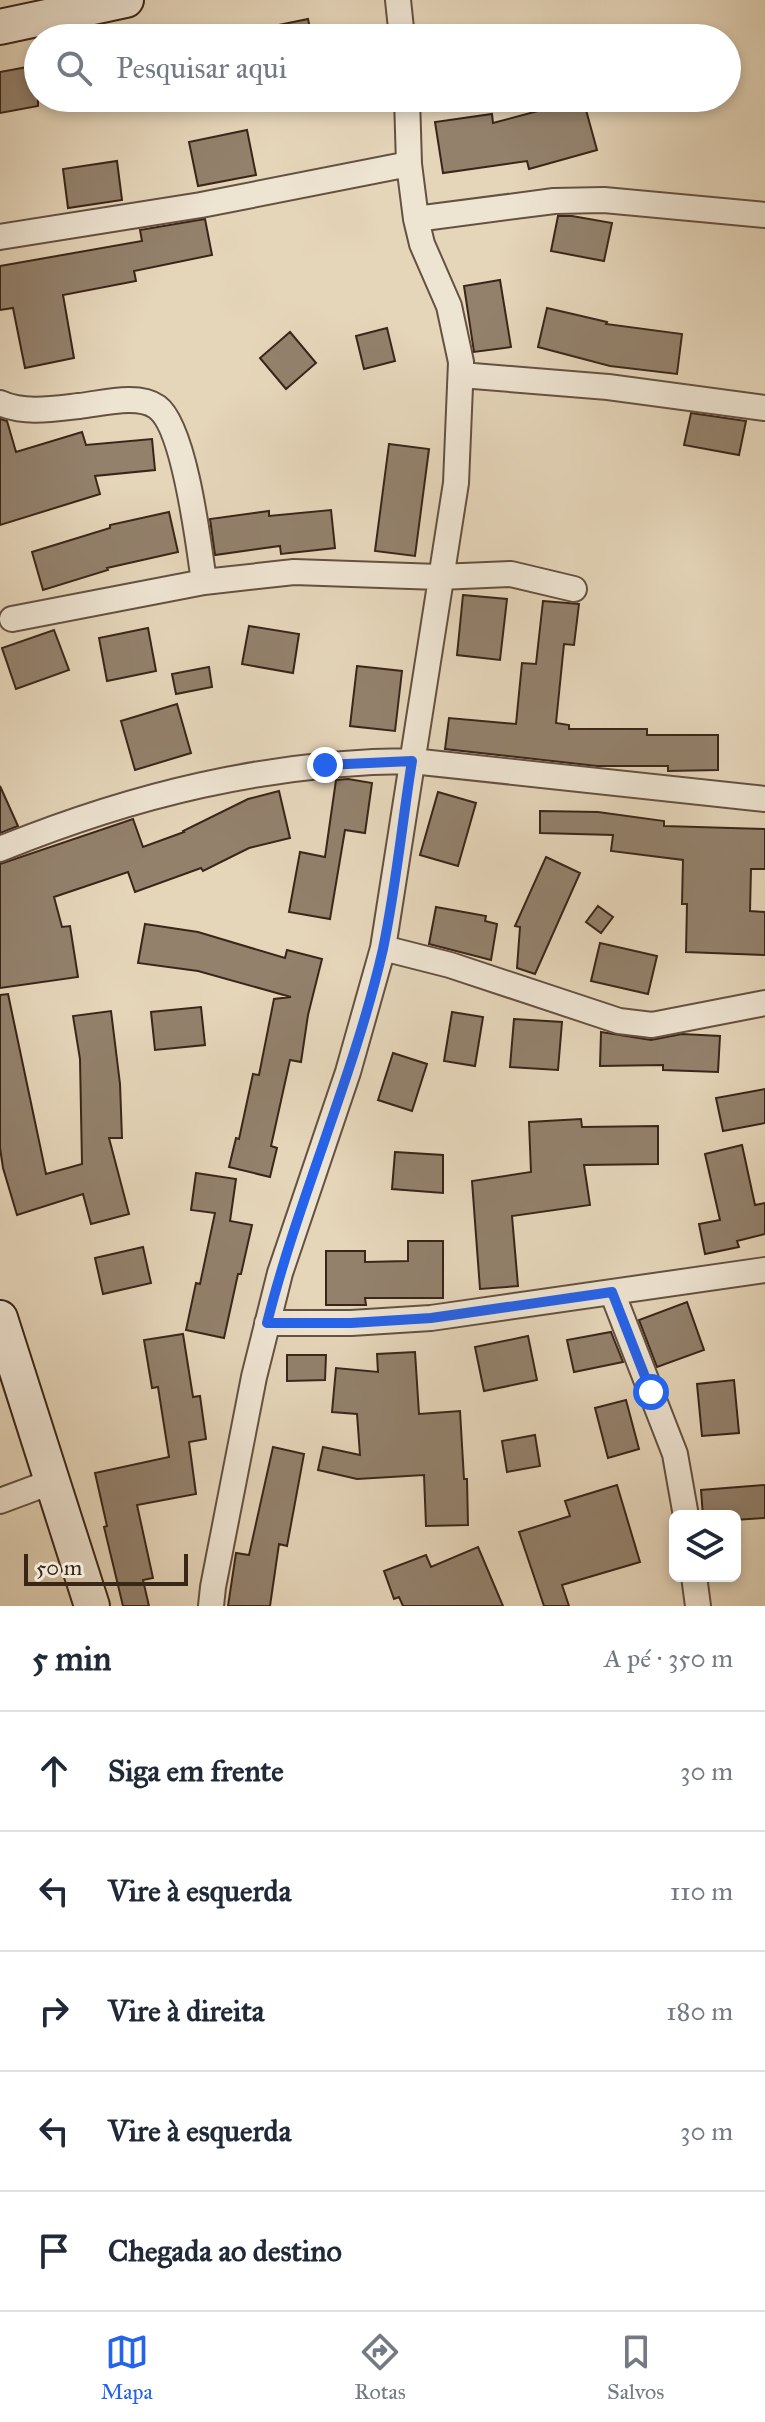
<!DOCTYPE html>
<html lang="pt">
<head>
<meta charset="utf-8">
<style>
  :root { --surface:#fff; --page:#f2f2f3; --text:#1f2937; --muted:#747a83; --line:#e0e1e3; --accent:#2563eb }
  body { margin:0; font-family:"IM FELL Great Primer",serif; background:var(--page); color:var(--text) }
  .controls { position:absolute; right:24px; bottom:24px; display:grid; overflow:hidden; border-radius:12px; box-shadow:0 4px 12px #0003 }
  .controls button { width:72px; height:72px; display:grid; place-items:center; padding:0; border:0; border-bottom:2px solid var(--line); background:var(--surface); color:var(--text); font:40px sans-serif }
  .scale { position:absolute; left:24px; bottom:20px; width:164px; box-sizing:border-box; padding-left:8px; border:4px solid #3a2519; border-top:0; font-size:22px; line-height:28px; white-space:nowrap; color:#3a2519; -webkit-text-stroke:6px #eee4d2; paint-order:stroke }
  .stop { position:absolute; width:24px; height:24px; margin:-18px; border:6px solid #2563eb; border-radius:50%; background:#fff }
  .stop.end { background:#2563eb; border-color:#fff; box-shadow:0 2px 8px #0008 }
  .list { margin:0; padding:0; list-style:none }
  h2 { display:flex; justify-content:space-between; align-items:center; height:104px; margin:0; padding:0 32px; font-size:34px }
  h2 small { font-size:26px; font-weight:400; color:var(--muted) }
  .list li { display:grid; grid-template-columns:52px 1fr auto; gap:24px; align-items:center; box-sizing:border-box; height:120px; padding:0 32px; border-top:2px solid var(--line) }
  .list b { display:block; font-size:30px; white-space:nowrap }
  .list em { font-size:26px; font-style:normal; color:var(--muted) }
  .icon { flex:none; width:44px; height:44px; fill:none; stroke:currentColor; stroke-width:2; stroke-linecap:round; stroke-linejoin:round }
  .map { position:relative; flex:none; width:765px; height:1606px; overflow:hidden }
  .search { position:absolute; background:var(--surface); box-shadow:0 4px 12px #0003; left:24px; right:24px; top:24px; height:88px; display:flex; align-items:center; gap:20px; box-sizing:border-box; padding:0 28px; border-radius:44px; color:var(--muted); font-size:30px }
  .sheet { height:704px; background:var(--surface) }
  nav { display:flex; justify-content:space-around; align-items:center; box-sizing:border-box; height:112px; border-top:2px solid var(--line); background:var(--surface); font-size:22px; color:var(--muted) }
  nav a { display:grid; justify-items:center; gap:4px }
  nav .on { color:var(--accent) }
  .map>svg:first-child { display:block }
</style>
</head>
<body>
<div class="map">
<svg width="765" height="1606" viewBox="0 0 765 1606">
  <rect width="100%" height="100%" fill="#e5d5b9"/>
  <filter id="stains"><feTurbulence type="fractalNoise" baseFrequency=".0025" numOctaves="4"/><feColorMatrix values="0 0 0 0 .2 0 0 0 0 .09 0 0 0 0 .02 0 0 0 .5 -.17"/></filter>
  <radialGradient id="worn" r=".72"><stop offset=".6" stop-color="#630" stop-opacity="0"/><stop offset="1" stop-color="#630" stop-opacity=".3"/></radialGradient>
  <!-- building -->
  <path fill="#93816c" stroke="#3a2519" stroke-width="2" d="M 308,19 L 312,38 L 255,38 L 254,30 Z
    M 38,65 L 38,106 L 0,113 L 0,72 Z
    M 583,99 L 597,150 L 529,169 L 527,161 L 443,173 L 435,122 L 492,114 L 493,123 Z
    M 247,130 L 256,175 L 198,186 L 189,142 Z
    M 117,161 L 122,200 L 68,208 L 63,169 Z
    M 558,216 L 572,216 L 612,223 L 604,261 L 551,251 Z
    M 205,219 L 212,255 L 134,271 L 136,281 L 63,295 L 74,358 L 25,368 L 13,308 L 0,310 L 0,266 L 142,241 L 140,230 Z
    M 500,280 L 511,347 L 474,352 L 464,286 Z
    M 547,308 L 607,322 L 606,324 L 682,334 L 677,374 L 610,366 L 538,347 Z
    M 387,328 L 395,361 L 364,369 L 356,336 Z
    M 290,332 L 316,363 L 286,389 L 260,358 Z
    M 691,413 L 746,421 L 739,455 L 684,445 Z
    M 0,419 L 7,421 L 16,452 L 82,432 L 86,445 L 152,439 L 155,470 L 95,476 L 100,494 L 0,525 Z
    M 389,444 L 429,449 L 415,556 L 375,551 Z
    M 331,510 L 335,548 L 281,554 L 280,546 L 215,555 L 210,519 L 269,511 L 269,516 Z
    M 169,512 L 178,552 L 107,568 L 108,570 L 43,590 L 32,552 L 110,528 L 110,525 Z
    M 463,595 L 507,599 L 500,660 L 457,655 Z
    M 543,601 L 579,604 L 574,645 L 564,644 L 556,723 L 569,725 L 569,729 L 647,729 L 647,735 L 718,735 L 718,770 L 668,771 L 668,766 L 597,766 L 445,749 L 449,718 L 516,724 L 522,663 L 536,664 Z
    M 249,626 L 299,634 L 293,673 L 242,664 Z
    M 148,628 L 156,671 L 107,681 L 99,638 Z
    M 54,630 L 69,670 L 16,689 L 2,648 Z
    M 357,666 L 402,671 L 395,731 L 350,726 Z
    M 209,667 L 212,687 L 176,694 L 172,674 Z
    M 177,704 L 191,753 L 135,770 L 121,721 Z
    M 348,779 L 372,783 L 365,833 L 345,830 L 330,919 L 289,912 L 300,852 L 325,857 L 336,780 Z
    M 0,786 L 18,826 L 0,833 Z
    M 279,791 L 290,838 L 249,848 L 203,871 L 201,868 L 135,892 L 128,872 L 54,897 L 62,927 L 70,926 L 78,977 L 0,988 L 0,864 L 133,819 L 143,847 L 184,832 L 183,831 L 248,799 Z
    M 438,792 L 476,803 L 458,866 L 420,855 Z
    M 540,811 L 598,812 L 664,821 L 664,826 L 765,829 L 765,869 L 751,869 L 750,911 L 765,912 L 765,955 L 686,952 L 687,904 L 682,904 L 683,860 L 611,851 L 613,835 L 540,833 Z
    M 546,857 L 580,873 L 535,974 L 517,968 L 520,927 L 515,926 Z
    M 598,906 L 613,917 L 601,933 L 586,922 Z
    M 436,907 L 486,916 L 485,921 L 497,924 L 491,960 L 429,944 Z
    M 145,924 L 198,932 L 285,958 L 287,950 L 322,959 L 308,1015 L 301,1062 L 290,1060 L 271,1146 L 277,1148 L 270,1177 L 229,1167 L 236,1138 L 239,1139 L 253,1074 L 259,1075 L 274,999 L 291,997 L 198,971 L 138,963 Z
    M 600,943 L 657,956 L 648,994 L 591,981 Z
    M 8,994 L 46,1174 L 82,1164 L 80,1059 L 73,1016 L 111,1011 L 120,1084 L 122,1138 L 109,1138 L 129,1214 L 91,1224 L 83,1194 L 17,1215 L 3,1168 L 0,1148 L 0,995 Z
    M 201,1007 L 205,1045 L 155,1050 L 151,1012 Z
    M 452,1012 L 483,1017 L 475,1066 L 444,1061 Z
    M 514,1019 L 562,1022 L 558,1070 L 510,1067 Z
    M 601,1032 L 651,1040 L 682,1034 L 720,1036 L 718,1072 L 663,1070 L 663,1065 L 600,1066 Z
    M 393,1053 L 427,1064 L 412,1111 L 378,1100 Z
    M 765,1089 L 765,1123 L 723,1131 L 716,1098 Z
    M 581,1119 L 582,1127 L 658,1126 L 658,1164 L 584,1165 L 590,1205 L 512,1216 L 518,1286 L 480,1289 L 472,1181 L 531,1172 L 529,1122 Z
    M 742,1145 L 755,1205 L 765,1203 L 765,1234 L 737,1241 L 739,1247 L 705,1254 L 699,1224 L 720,1220 L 705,1154 Z
    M 395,1152 L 443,1155 L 443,1193 L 392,1189 Z
    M 196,1173 L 236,1179 L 230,1221 L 252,1225 L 241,1274 L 238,1274 L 224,1338 L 186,1330 L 196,1283 L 200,1284 L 215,1213 L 191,1210 Z
    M 408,1241 L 443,1241 L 443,1298 L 365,1298 L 366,1305 L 326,1305 L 326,1251 L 365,1251 L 365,1262 L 408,1261 Z
    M 143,1247 L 151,1283 L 103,1294 L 95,1258 Z
    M 687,1302 L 704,1350 L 657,1367 L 639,1320 Z
    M 611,1332 L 623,1362 L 574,1372 L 567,1340 Z
    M 183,1334 L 193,1397 L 200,1396 L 206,1439 L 189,1442 L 196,1494 L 137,1505 L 153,1578 L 143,1580 L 149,1606 L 123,1606 L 104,1527 L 107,1526 L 95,1473 L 169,1457 L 158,1387 L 152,1388 L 144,1340 Z
    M 528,1336 L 537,1380 L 484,1391 L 475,1347 Z
    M 415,1352 L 419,1414 L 460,1411 L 464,1479 L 467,1479 L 468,1525 L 426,1526 L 424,1475 L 357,1479 L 318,1470 L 323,1447 L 360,1455 L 357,1414 L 332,1412 L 336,1368 L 378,1372 L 377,1354 Z
    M 287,1355 L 326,1355 L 325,1380 L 287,1381 Z
    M 734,1380 L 739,1433 L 702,1436 L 697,1384 Z
    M 626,1400 L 639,1449 L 608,1458 L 595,1408 Z
    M 535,1435 L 540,1466 L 507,1472 L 502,1441 Z
    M 273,1447 L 304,1454 L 287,1546 L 279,1544 L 270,1606 L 228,1606 L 236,1553 L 249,1555 Z
    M 617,1485 L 640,1562 L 562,1585 L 569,1606 L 544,1606 L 519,1532 L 570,1516 L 565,1501 Z
    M 765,1485 L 765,1518 L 735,1520 L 735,1516 L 703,1516 L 701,1490 Z
    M 478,1547 L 503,1606 L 403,1606 L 399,1597 L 394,1599 L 384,1571 L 426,1555 L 431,1567 Z"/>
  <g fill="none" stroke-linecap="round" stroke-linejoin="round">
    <!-- street casing -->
    <g stroke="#655141" stroke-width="28">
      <path id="street" d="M 398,0 L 402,38
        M 416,219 L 554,201 L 604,200 L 765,215
        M 0,237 L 201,205 L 409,164
        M 461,375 L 608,387 L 765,408
        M 0,403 C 24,414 53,409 79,406 C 100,404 138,393 157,407 C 185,427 199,547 204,582
        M 12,619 L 204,582 L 294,572 L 439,577 L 511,574 L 574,589
        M 0,849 C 133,795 267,762 412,761 L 765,799
        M 383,948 L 450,965 L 619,1021 L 652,1025 L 765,1003
        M 612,1292 L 675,1454 L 686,1516
        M 267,1323 L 351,1323 L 431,1318 L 765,1270
        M 0,1501 L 51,1482
        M 694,1576 L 698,1606
        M 211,1606 L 213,1587 L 254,1377 L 280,1273 L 348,1072 L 383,948 L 456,483 L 461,362 L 449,306 L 422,244 L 416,219 L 409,164 L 407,98"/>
    </g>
    <!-- secondary casing -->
    <g stroke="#3a2519" stroke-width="38">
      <path id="secondary" d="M 0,27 L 126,0
        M 0,1318 L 92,1606"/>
    </g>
    <!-- street -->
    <use href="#street" stroke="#eee4d2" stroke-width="24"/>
    <!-- secondary -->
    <use href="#secondary" stroke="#eee4d2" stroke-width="34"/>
  </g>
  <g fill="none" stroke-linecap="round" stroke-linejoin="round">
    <!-- route -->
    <path stroke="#2563eb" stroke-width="10" d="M 325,765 L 412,761 C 402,823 396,887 383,949 C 354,1076 299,1196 267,1323 L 351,1323 L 431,1318 L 612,1292 L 651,1392"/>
  </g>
  <rect width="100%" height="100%" filter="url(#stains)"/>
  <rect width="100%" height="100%" fill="url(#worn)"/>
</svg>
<div class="controls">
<button><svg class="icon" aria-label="layers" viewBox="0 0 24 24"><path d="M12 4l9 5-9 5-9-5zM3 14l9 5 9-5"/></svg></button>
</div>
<div class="scale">50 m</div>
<div class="stop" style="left:651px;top:1392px"></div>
<div class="stop end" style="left:325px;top:765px"></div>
<div class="search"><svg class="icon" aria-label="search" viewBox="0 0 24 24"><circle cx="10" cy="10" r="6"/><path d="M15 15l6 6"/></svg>Pesquisar aqui</div>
</div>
<section class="sheet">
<h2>5 min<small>A pé · 350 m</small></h2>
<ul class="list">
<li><svg class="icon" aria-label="ahead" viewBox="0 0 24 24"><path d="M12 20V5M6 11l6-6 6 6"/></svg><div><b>Siga em frente</b></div><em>30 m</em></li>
<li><svg class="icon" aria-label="left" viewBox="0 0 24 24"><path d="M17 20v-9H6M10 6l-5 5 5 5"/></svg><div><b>Vire à esquerda</b></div><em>110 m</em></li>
<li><svg class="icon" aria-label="right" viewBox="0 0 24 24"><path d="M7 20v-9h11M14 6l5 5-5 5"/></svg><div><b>Vire à direita</b></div><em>180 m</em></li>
<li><svg class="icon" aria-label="left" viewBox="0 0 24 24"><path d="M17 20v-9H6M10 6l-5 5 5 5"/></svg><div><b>Vire à esquerda</b></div><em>30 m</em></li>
<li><svg class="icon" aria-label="arrive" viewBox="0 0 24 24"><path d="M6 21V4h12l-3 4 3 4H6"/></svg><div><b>Chegada ao destino</b></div></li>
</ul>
</section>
<nav>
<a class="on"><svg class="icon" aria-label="map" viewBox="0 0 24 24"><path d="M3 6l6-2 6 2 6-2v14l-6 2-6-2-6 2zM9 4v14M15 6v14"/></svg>Mapa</a>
<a><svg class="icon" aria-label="directions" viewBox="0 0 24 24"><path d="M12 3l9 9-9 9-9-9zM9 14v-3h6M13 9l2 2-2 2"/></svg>Rotas</a>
<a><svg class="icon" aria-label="saved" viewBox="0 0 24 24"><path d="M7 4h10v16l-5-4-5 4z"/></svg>Salvos</a>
</nav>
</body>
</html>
